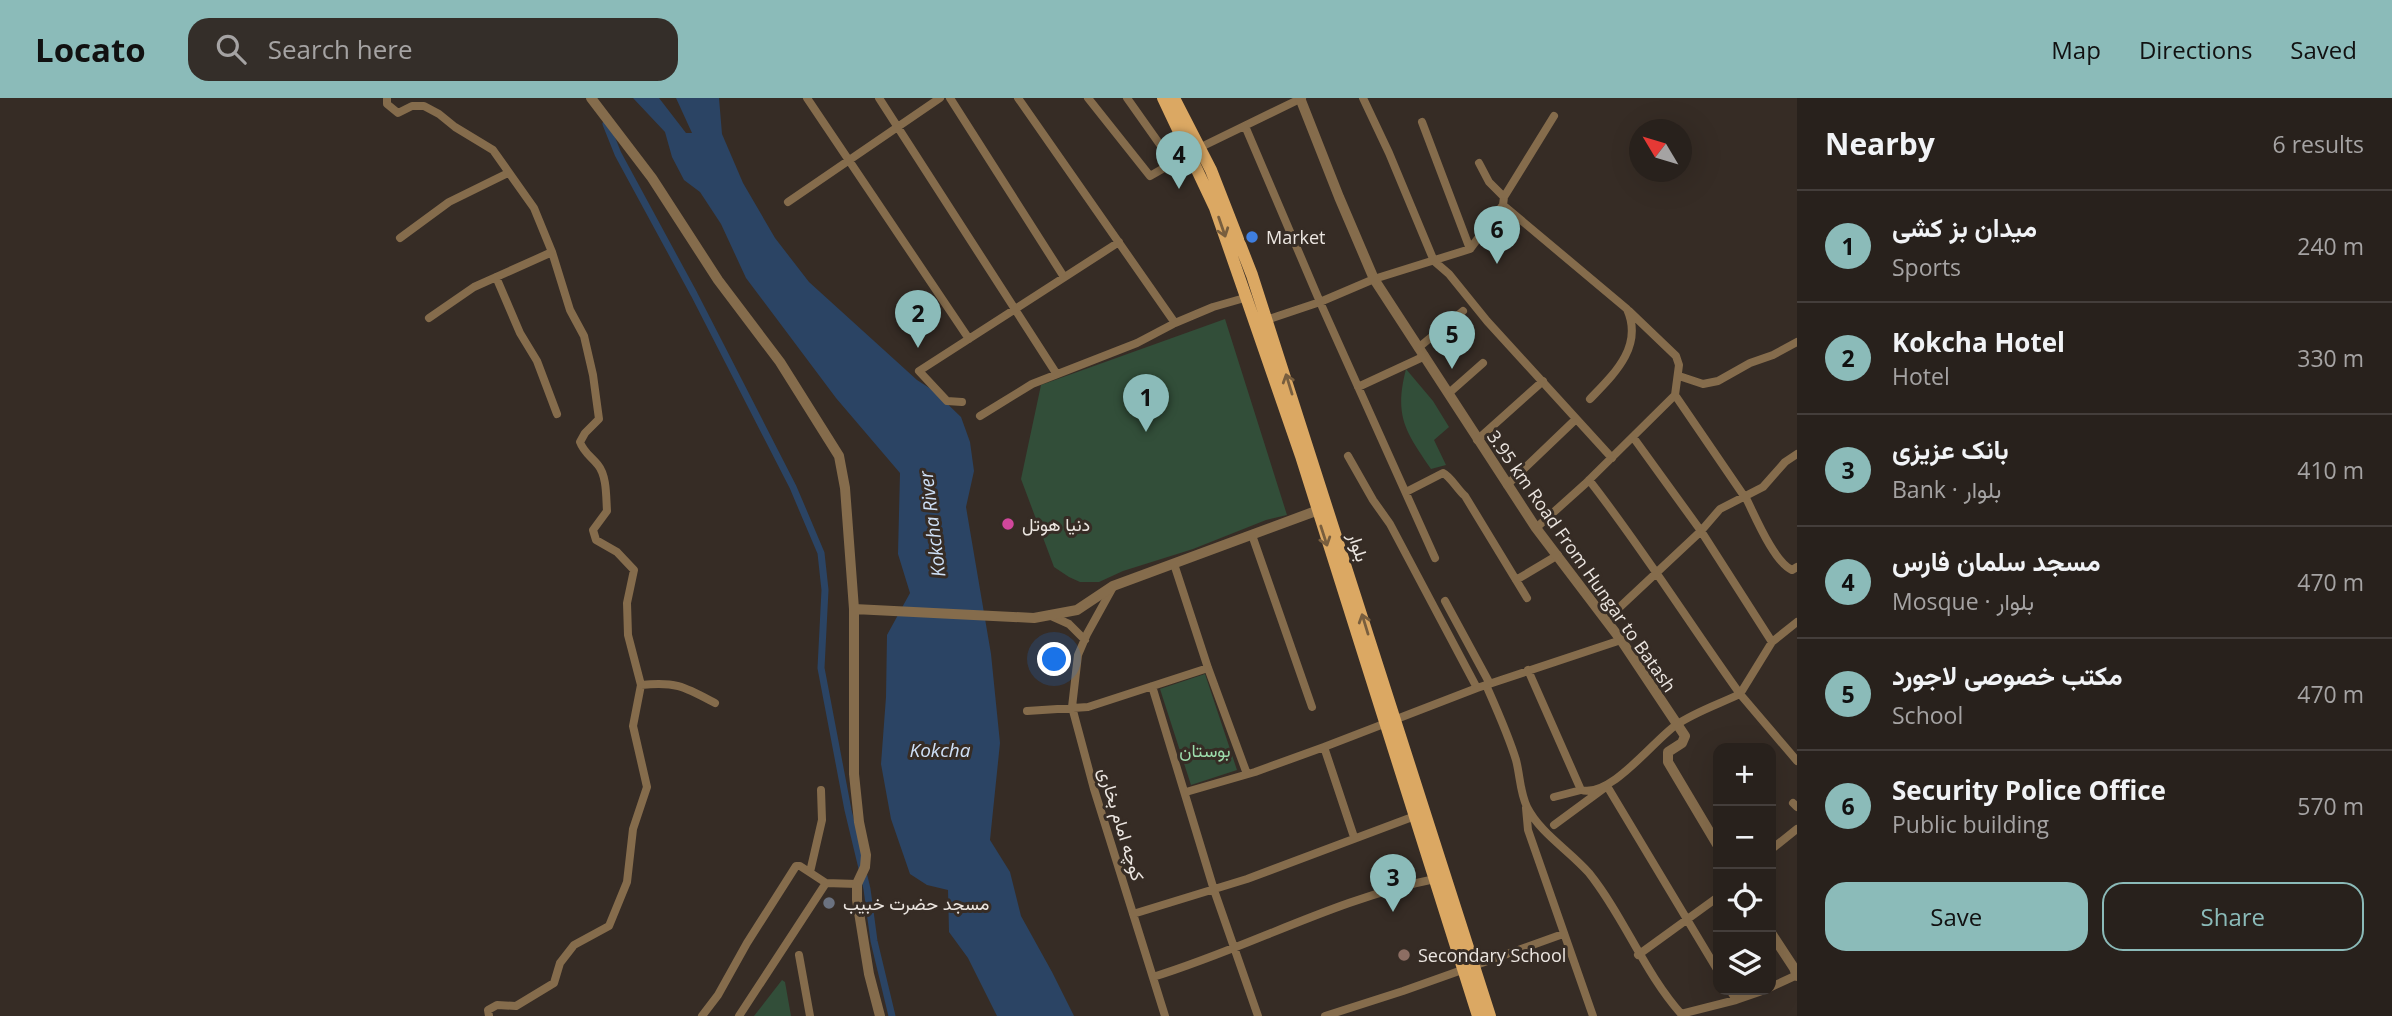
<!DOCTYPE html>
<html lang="en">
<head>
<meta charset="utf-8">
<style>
  :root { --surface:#28211c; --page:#342e29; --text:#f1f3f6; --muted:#a5a3a3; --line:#443e3b; --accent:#8bbbb9 }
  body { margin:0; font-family:"Open Sans",Vazirmatn,sans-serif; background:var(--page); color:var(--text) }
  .controls { position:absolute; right:21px; bottom:21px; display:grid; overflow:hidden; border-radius:14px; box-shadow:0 7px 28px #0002 }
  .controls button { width:63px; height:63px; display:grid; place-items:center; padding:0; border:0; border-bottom:2px solid var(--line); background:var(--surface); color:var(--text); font:35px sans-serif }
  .compass { position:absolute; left:1629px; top:21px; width:63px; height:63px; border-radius:50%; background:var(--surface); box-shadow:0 7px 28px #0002; rotate:308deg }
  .you { position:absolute; left:1055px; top:562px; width:24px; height:24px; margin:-18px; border:5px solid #fff; border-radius:50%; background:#1a73e8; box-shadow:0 0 0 10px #1a73e833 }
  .badge { display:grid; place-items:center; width:46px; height:46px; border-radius:50%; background:var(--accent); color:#111; font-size:23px; font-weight:700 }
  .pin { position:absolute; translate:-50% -58px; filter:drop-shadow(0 2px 4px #0008) }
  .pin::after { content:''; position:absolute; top:37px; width:24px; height:21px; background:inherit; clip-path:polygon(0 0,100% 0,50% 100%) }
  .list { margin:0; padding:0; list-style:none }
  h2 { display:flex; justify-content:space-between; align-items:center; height:91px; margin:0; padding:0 28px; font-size:30px }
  h2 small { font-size:23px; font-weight:400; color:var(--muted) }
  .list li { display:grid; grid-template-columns:46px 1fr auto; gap:21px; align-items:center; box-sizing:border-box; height:112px; padding:0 28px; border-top:2px solid var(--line) }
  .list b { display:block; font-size:26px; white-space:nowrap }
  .list p { margin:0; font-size:23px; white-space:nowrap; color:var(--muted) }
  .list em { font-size:23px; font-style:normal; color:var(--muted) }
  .actions { display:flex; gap:14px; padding:21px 28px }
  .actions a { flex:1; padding:16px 0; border:2px solid var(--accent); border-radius:21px; text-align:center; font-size:24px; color:var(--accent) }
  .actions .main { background:var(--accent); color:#111 }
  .icon { flex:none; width:38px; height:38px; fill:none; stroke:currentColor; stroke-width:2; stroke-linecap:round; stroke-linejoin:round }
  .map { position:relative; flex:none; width:1797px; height:918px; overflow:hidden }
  header { display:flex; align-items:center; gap:42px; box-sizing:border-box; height:98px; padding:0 35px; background:var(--accent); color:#111 }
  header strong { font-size:33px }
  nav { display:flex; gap:38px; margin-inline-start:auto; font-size:24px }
  .search { width:490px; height:63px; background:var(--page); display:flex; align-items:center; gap:18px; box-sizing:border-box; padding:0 24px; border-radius:21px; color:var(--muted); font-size:26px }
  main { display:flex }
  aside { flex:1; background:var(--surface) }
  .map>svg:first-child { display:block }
</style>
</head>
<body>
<header>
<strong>Locato</strong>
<div class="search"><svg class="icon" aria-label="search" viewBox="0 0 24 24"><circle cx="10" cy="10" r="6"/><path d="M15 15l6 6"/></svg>Search here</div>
<nav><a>Map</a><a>Directions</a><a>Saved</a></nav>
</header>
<main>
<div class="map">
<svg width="1797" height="918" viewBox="0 0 1797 918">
  <rect width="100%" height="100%" fill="#362c25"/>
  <!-- green -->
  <path fill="#324e39" d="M 1225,221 L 1287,417 L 1266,422 L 1193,451 L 1123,473 L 1099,484 L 1080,484 L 1069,479 L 1054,469 L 1021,381 L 1041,287 Z
    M 1406,271 L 1433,303 L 1449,329 L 1434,342 L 1446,367 L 1431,371 C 1405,333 1394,318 1406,271 Z
    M 1205,576 L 1237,672 L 1191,687 L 1160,591 Z
    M 782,882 L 785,884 L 791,918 L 754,918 Z"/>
  <!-- water -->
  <path fill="#2b4464" d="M 633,0 L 659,0 L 686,35 L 692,35 L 676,0 L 719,0 L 722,36 L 743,85 L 775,140 L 809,184 L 917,282 L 934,293 L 961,319 L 970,344 L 974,373 L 966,409 L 991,556 L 1000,645 L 990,742 L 1010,774 L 1021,818 L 1052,874 L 1074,918 L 997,918 L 968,860 L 949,834 L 948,792 L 927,787 L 910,776 L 891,721 L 881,666 L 886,599 L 887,537 L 910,495 L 898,456 L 900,375 L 836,300 L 746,180 L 721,126 L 700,94 L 684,82 L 672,59 L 665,34 Z"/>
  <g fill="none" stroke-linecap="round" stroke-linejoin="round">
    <!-- canal -->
    <path stroke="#2b4464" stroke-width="7" d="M 606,26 L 618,56 L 694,196 L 793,389 L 821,455 L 825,492 L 821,570 L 848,712 L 867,791 L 874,843 L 892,918"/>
    <!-- minor -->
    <path stroke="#856c4c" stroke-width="8" d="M 387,0 L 387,6 L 398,15 L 412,8 L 424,8 L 439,16 L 455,29 L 493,52 L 534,110 L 552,154 L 570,212 L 584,238 L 593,277 L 599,321 L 585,335 L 580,344 C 584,355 591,358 598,367 C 607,378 606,399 607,413 L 593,432 L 596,442 L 617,454 L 634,472 L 627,505 L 628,537 L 641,587 L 633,628 L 647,689 L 633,731 L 627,784 L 609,828 L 574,847 L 560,865 L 554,885 L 516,908 L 497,907 L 488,912 L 489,918
      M 807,0 L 969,241
      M 879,0 L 1056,275
      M 950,0 L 1064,179
      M 1018,0 L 1175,225
      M 1088,0 L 1150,78 L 1199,50 L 1302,0
      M 1127,0 L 1173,65
      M 1363,0 L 1389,55 L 1434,163 L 1449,176 L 1487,223 L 1612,360
      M 1422,24 L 1470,151
      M 1245,28 L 1320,204 L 1435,460
      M 1479,65 L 1489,84 L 1504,99
      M 788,104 L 940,0
      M 1503,107 L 1627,211 C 1644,249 1613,277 1590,301
      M 400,140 L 449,104 L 508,75
      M 496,179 L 520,235 L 537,263 L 557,316
      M 1629,213 L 1676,258 L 1679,267 L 1675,297 L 1744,398
      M 429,220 L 474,189 L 552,154
      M 1266,222 L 1320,204 L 1374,181 L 1470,151 L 1503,107 L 1504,99 L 1554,18
      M 1418,250 L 1463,213
      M 1679,278 L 1703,286 L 1718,283 L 1750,265 L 1773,257 L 1797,244
      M 1358,289 L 1425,258
      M 1449,295 L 1483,265
      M 962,304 L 947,303 L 919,273 L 1119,144
      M 980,318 L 1032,286 L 1137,245 L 1175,225 L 1213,209 L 1248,199
      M 1633,339 L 1701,433 L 1772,544 L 1740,596 L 1797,663
      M 1477,342 L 1543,283
      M 1348,358 L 1373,402 L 1390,426 L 1477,590
      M 1507,387 L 1576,321
      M 1406,394 L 1443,375 C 1450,378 1458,392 1465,398 L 1527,500
      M 1746,400 C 1755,418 1774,464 1792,472 L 1797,469
      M 1536,430 L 1585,386 L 1675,297
      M 1252,437 L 1312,609
      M 1174,466 L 1208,570 L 1247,676
      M 1516,482 L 1558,457
      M 1113,489 L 1087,536 L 1078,557 L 1072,609 L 1094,691 L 1165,918
      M 1445,503 L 1490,586
      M 1049,517 L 1069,526 L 1085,542
      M 1606,522 L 1701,433 L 1720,411 L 1763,389 L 1785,364 L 1797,356
      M 1772,544 L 1797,524
      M 1528,572 L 1581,692 C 1611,700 1653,643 1676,627 C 1695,614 1719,606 1740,596 C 1689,525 1643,451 1589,382
      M 641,587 C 676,583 685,589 715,605
      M 1486,587 C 1497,612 1508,636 1516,662 C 1520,677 1520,695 1527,709 C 1540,735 1570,753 1589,775 C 1625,820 1644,875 1683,918
      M 1152,588 L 1214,792 L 1258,918
      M 1027,613 L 1088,609 L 1208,570
      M 1186,694 L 1255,674 L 1324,649
      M 1554,699 L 1581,692
      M 1793,705 L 1797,709
      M 1526,710 L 1528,732 L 1593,918
      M 1554,727 L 1607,688 L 1718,873
      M 1354,739 L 1324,649 L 1477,590 L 1621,542
      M 1773,750 L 1797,731
      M 810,774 L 822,722 L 821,692
      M 1133,816 L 1247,781 L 1415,718
      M 799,857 L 810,918
      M 1638,857 L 1718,799
      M 1153,879 C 1248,850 1337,800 1435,781
      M 1771,889 L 1797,877
      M 1730,892 L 1736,902
      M 1681,916 L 1736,902 L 1765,892
      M 702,918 L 718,897 L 747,845 L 796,768 L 800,768 L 826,785 L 857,786
      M 739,918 L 826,785
      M 1325,918 L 1403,893 L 1563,836"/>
    <!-- tertiary -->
    <path stroke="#856c4c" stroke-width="10" d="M 591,0 L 652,80 L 718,182 L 780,264 L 839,358 L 845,390 L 854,511 L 854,676 L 859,724 L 866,757 L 865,769 L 857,786 L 857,802 L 869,876 L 880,918
      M 1300,0 L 1339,99 L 1374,181 L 1536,430 L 1621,542 L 1685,638 L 1682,645 L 1668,654 L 1668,664 L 1718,748
      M 854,511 L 1034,520 L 1077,512 L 1113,488 L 1324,410
      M 1771,835 L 1794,870 L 1797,878"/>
    <!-- primary -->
    <path stroke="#dba863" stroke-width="12" d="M 1163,0 L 1215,110 L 1246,199 L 1301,358 L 1478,918
      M 1174,0 L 1211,72 L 1252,177 L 1490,918"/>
  </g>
  <!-- one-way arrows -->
  <defs><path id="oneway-shaft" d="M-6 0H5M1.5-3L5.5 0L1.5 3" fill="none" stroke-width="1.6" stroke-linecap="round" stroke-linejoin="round" transform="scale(1.75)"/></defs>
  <g stroke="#785e3e">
    <use href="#oneway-shaft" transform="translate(1222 129) rotate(71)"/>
    <use href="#oneway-shaft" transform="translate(1289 286) rotate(-107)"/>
    <use href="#oneway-shaft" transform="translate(1324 438) rotate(72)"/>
    <use href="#oneway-shaft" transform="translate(1365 526) rotate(-107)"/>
  </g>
  <!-- markers -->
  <circle fill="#3f7fe0" stroke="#362c25" stroke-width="2.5" cx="1252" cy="139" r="7"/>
  <circle fill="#d1479c" stroke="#362c25" stroke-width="2.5" cx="1008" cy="426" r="7"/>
  <circle fill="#6b7280" stroke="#362c25" stroke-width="2.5" cx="829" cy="805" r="7"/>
  <circle fill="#8d6e63" stroke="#362c25" stroke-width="2.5" cx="1404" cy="857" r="7"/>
  <g text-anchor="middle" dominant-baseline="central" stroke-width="6" stroke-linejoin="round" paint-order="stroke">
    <!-- poi labels -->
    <g font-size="18" fill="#ece6e1" stroke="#362c25" text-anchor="start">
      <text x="1266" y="139">Market</text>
      <text x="1022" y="426">دنیا هوتل</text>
      <text x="843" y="805">مسجد حضرت خبیب</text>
      <text x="1418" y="857">Secondary School</text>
    </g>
    <!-- street labels -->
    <g font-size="18" fill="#ece6e1" stroke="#362c25">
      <text transform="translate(1359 449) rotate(72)">بلوار</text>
      <text transform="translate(1582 463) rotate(55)">3.95 km Road From Hungar to Batash</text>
      <text transform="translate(1122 726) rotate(73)">کوچه امام بخاری</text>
    </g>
    <!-- park labels -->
    <g font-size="18" fill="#9dddac" stroke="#362c25">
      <text x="1205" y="652">بوستان</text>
    </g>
    <!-- water labels -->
    <g font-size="19" font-style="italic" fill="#cfe1f8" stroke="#362c25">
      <text transform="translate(932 426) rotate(-97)">Kokcha River</text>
      <text x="940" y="652">Kokcha</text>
    </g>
  </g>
</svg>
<div class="controls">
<button>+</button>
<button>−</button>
<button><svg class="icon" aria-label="locate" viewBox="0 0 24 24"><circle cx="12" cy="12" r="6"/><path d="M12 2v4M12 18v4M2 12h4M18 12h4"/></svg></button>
<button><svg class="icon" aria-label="layers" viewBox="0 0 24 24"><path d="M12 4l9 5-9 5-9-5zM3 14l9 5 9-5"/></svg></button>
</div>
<svg class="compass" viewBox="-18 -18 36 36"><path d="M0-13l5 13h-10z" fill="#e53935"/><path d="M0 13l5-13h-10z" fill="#a5a3a3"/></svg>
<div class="you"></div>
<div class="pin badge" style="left:1146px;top:334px">1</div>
<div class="pin badge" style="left:918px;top:250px">2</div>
<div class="pin badge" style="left:1393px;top:814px">3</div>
<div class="pin badge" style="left:1179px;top:91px">4</div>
<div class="pin badge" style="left:1452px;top:271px">5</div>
<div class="pin badge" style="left:1497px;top:166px">6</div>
</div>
<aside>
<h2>Nearby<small>6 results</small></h2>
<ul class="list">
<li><span class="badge">1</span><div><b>میدان بز کشی</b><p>Sports</p></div><em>240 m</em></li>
<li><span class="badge">2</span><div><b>Kokcha Hotel</b><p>Hotel</p></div><em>330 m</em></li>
<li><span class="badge">3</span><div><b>بانک عزیزی</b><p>Bank · بلوار</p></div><em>410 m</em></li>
<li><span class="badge">4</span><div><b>مسجد سلمان فارس</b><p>Mosque · بلوار</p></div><em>470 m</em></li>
<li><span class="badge">5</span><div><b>مکتب خصوصی لاجورد</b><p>School</p></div><em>470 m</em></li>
<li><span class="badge">6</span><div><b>Security Police Office</b><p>Public building</p></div><em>570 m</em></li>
</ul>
<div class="actions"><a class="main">Save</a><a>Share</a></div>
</aside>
</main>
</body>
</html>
